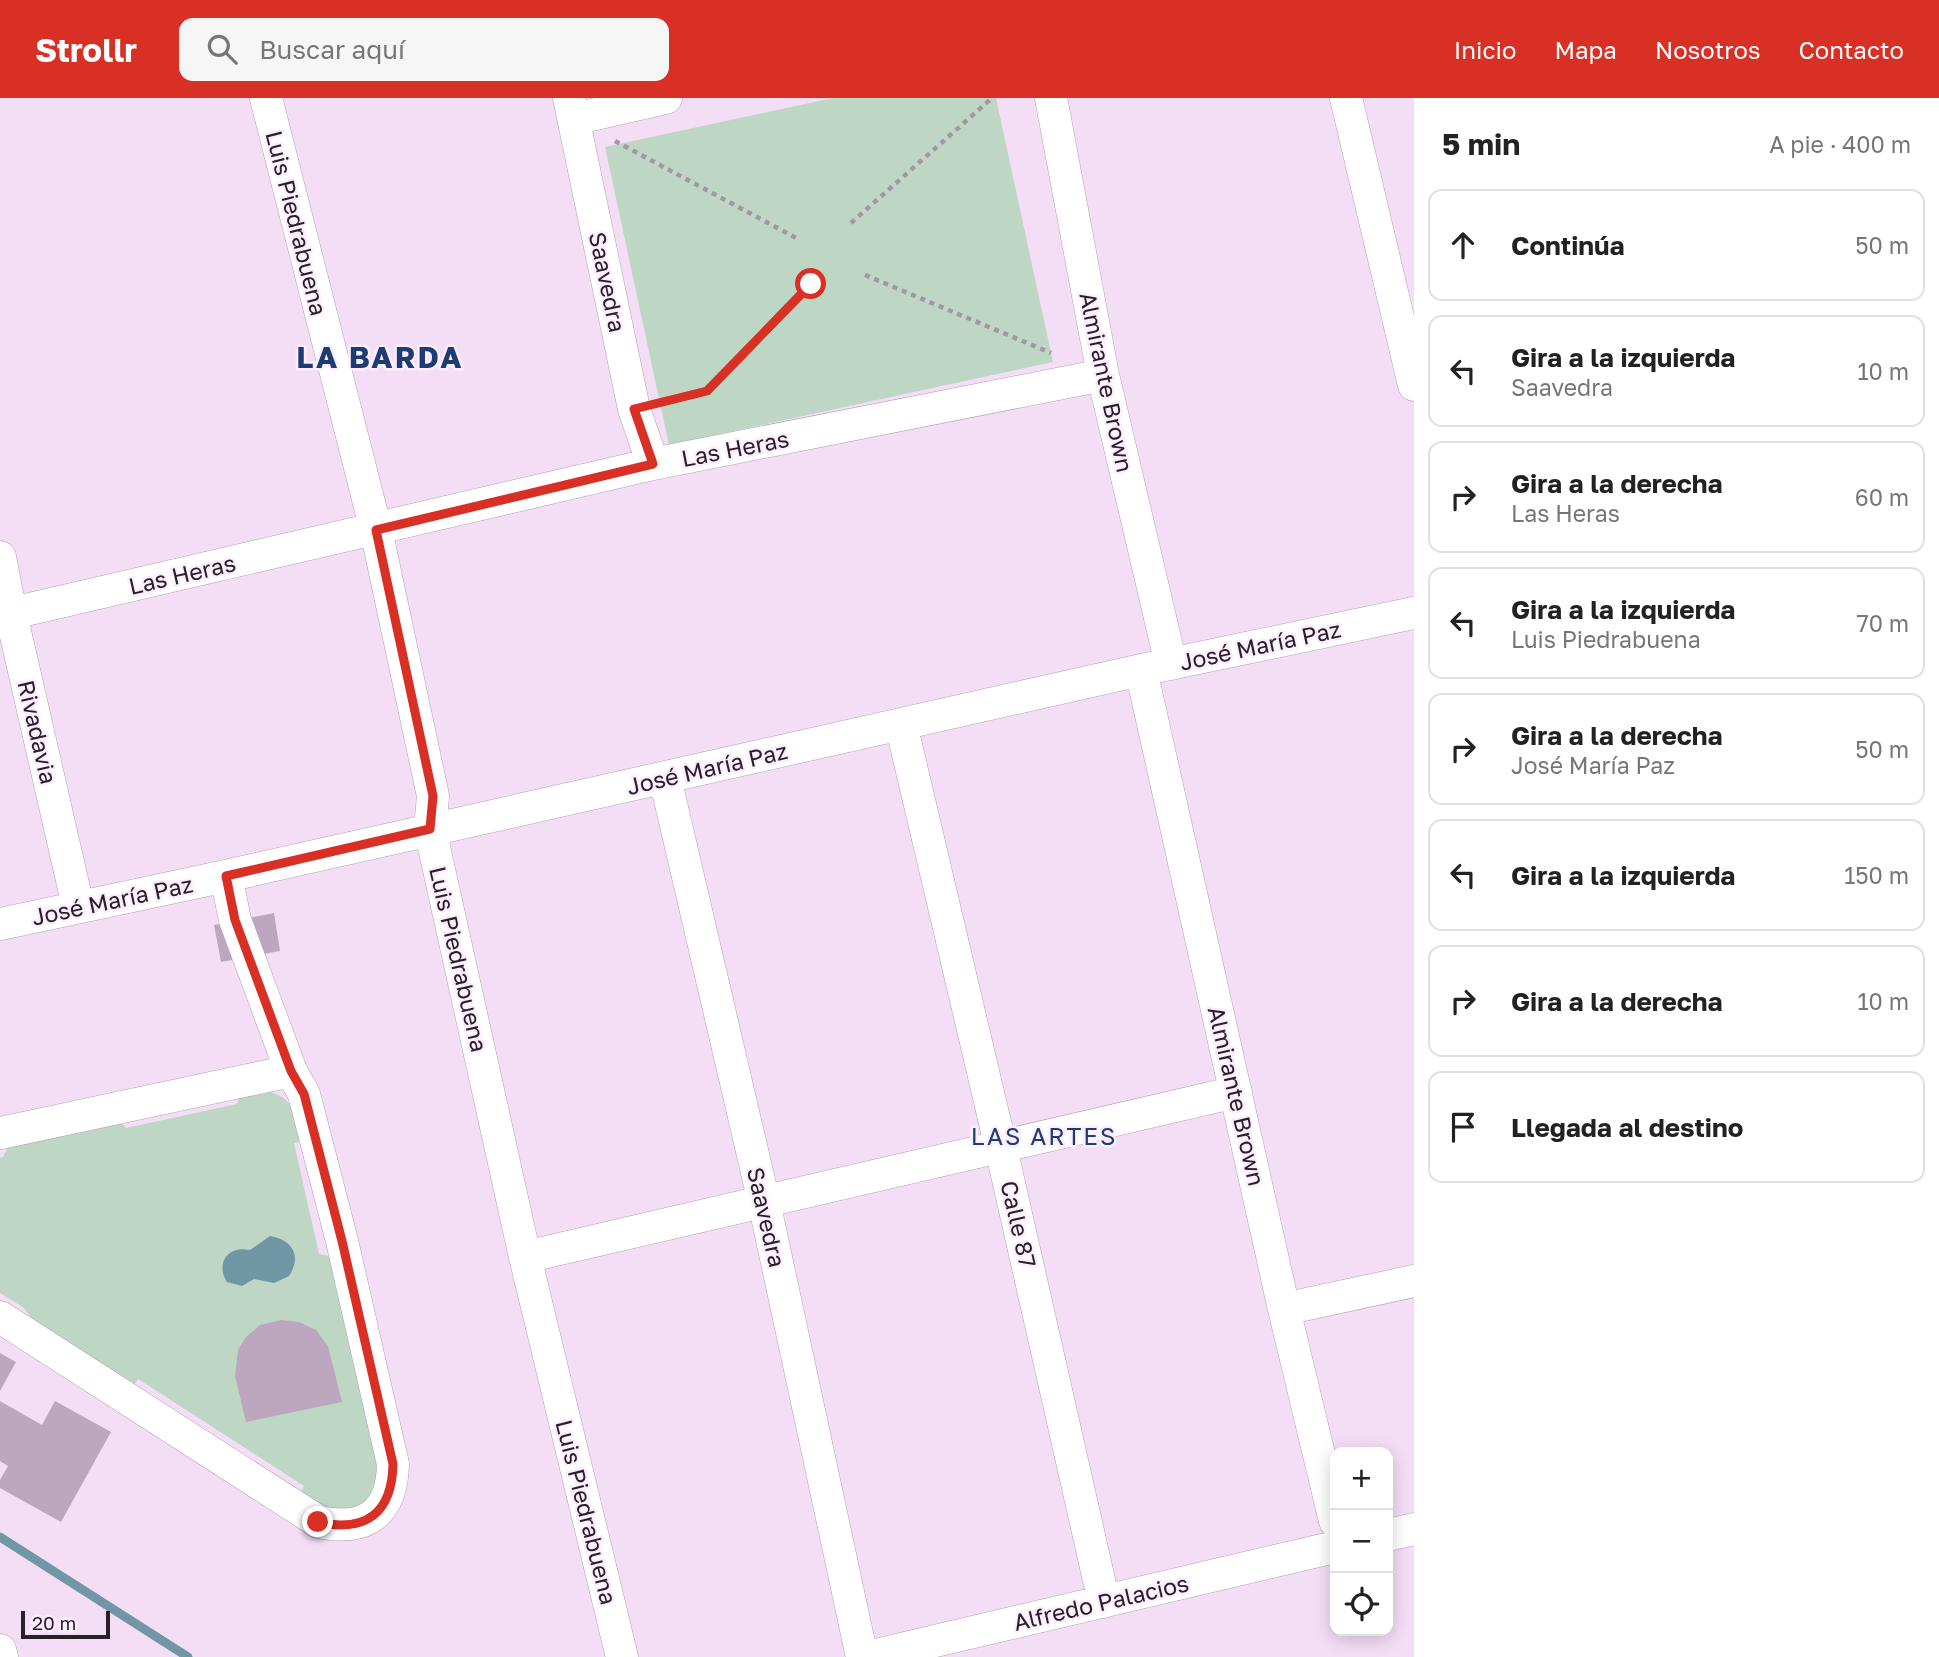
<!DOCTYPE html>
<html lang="es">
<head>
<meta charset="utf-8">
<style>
  :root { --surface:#fff; --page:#f6f6f6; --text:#222; --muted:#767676; --line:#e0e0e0; --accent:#d93025 }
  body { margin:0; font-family:"Golos Text",sans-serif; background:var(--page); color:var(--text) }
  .controls { position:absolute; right:21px; bottom:21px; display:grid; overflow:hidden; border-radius:14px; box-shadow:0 4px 18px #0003 }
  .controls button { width:63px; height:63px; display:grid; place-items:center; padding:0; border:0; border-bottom:2px solid var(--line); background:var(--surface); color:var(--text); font:35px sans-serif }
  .scale { position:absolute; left:21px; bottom:18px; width:89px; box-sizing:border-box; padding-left:7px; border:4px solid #282029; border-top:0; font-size:19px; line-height:24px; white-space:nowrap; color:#282029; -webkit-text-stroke:5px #fceefd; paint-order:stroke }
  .stop { position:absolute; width:21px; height:21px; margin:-16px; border:5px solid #d93025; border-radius:50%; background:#fff }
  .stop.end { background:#d93025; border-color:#fff; box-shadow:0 2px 7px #0008 }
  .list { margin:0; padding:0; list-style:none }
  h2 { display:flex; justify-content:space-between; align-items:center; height:91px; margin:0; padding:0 28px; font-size:30px }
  h2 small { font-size:23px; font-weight:400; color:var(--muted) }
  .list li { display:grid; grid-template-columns:46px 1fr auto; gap:21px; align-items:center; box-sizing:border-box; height:112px; margin:0 14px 14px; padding:0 14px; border:2px solid var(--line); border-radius:14px }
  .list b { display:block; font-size:26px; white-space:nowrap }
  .list p { margin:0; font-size:23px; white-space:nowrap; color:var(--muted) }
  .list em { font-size:23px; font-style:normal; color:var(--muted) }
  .icon { flex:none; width:38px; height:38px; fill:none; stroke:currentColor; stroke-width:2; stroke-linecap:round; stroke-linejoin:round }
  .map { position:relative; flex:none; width:1414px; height:1559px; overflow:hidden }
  header { display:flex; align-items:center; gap:42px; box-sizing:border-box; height:98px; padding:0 35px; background:var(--accent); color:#fff }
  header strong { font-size:33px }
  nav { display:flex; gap:38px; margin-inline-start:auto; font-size:24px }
  .search { width:490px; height:63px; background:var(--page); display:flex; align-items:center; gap:18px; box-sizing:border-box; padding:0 24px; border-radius:14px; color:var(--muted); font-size:26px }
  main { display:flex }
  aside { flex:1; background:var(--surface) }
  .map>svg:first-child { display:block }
</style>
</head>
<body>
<header>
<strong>Strollr</strong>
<div class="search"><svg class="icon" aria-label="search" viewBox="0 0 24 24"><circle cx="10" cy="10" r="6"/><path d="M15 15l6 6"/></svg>Buscar aquí</div>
<nav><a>Inicio</a><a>Mapa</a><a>Nosotros</a><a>Contacto</a></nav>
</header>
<main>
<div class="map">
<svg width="1414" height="1559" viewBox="0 0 1414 1559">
  <rect width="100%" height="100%" fill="#f4def6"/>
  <!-- green -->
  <path fill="#bed7c4" d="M 833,0 L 996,0 L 1053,264 L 669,347 L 605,49 Z
    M 242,989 C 289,994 291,1001 306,1043 L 294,1045 L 319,1156 L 333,1159 L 383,1385 L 351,1420 L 299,1399 L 304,1388 L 138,1281 L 130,1292 L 44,1237 L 24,1210 L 0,1195 L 0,1060 L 3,1059 L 12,1042 L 115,1019 L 126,1030 L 237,1006 Z"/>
  <!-- water -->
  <path fill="#7196a6" d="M 270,1138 C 293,1142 302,1158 289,1178 L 274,1185 L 254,1181 L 242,1188 L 227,1184 C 215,1165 228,1147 250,1152 Z"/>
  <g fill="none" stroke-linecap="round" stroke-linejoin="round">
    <!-- stream -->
    <path stroke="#7196a6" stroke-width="9" d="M 0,1439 L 188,1559"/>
  </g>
  <!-- building -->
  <path fill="#bca7be" d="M 274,815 L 280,853 L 221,864 L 214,827 Z
    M 281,1222 L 299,1224 L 316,1232 L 328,1248 L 342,1304 L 246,1324 L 235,1278 L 238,1252 L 246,1239 L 260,1227 Z
    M 0,1255 L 16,1264 L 0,1293 Z
    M 0,1303 L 42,1327 L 55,1303 L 111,1334 L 61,1424 L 0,1390 L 0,1382 L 8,1368 L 0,1363 Z"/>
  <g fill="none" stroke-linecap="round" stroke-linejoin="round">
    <!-- minor casing -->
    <g stroke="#b49fb6" stroke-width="33">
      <path id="minor" d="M 266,0 L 376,432 L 433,698 L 430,731 L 525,1159 L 622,1559
        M 569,0 L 634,311 L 653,366
        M 1051,0 L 1103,277 L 1171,566
        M 1346,0 L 1414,287
        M 574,21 L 666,0
        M 0,459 L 11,516 L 78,808
        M 0,518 L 653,366 L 1103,277
        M 1141,572 L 1284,1211 L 1335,1423
        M 901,626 L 1001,1050 L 1104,1504
        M 665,680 L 764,1104 L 862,1559
        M 0,826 L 226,778 L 1141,572 L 1414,515
        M 0,1035 L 291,973
        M 525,1159 L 1236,994
        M 1284,1211 L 1414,1183
        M 0,1219 L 319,1424 C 366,1434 392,1415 393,1366 L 342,1143 L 304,996 L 291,973 L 235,822 L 226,778
        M 1388,1437 L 1414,1431
        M 0,1552 L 2,1559
        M 867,1559 L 1335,1449"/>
    </g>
    <!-- path -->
    <path stroke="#a595a7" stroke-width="4.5" stroke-dasharray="5 5" stroke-linecap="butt" d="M 615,43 L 800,142
      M 851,125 L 992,0
      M 865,177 L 1051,255
      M 663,304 L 707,293 L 811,186"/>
    <!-- minor -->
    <use href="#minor" stroke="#fff" stroke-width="32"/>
  </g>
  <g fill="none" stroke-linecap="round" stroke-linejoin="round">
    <!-- route -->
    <path stroke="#d93025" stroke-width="9" d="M 318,1424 C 366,1435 392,1415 393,1366 L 342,1143 L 304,996 L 291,973 L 235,822 L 226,778 L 430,731 L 433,698 L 376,432 L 653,366 L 634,311 L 707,293 L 811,186"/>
  </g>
  <g text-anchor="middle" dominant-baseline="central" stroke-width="5" stroke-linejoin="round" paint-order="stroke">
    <!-- street labels -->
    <g font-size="23" fill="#282029" stroke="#fceefd">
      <text transform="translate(297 125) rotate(76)">Luis Piedrabuena</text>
      <text transform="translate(608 184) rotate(78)">Saavedra</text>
      <text transform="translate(1107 284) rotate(78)">Almirante Brown</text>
      <text transform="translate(735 350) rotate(-11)">Las Heras</text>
      <text transform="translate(182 476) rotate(-13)">Las Heras</text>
      <text transform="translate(1260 547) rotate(-12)">José María Paz</text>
      <text transform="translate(38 634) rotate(77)">Rivadavia</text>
      <text transform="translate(707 670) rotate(-13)">José María Paz</text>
      <text transform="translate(112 802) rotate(-12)">José María Paz</text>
      <text transform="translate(459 861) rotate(77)">Luis Piedrabuena</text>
      <text transform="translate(1237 998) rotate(77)">Almirante Brown</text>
      <text transform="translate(767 1119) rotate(77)">Saavedra</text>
      <text transform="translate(1019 1126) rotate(77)">Calle 87</text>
      <text transform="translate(587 1414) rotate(76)">Luis Piedrabuena</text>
      <text transform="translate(1101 1504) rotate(-13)">Alfredo Palacios</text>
    </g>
    <!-- neighbourhood labels -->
    <g font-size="24" letter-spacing="2" fill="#1c3c72" stroke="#fceefd">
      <text x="1044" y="1037">LAS ARTES</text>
    </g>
    <!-- district labels -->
    <g font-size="30" font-weight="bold" letter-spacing="2" fill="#1c3c72" stroke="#fceefd">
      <text x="380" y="259">LA BARDA</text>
    </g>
  </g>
</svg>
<div class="controls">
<button>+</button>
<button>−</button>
<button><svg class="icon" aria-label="locate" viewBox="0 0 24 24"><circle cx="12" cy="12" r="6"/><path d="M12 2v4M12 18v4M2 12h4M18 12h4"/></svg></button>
</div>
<div class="scale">20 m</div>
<div class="stop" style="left:811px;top:186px"></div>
<div class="stop end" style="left:318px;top:1424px"></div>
</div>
<aside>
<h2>5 min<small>A pie · 400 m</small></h2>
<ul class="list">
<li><svg class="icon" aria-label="ahead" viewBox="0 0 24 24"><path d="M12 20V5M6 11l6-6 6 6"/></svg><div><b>Continúa</b></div><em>50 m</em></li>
<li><svg class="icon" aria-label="left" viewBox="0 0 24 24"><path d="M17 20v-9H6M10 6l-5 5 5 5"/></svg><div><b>Gira a la izquierda</b><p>Saavedra</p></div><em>10 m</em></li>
<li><svg class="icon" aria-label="right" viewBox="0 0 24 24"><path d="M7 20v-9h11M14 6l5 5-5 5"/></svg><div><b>Gira a la derecha</b><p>Las Heras</p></div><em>60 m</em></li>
<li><svg class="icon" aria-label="left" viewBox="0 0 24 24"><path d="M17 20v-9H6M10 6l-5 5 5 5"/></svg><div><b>Gira a la izquierda</b><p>Luis Piedrabuena</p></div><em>70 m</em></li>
<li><svg class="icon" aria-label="right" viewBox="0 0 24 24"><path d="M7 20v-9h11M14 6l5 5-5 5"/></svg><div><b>Gira a la derecha</b><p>José María Paz</p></div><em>50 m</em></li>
<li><svg class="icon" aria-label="left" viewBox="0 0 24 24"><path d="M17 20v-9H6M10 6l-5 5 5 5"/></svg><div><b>Gira a la izquierda</b></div><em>150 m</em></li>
<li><svg class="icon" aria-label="right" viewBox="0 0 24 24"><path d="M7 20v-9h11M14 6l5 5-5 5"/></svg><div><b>Gira a la derecha</b></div><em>10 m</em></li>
<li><svg class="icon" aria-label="arrive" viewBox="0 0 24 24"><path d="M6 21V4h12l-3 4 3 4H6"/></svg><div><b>Llegada al destino</b></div></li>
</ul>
</aside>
</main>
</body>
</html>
